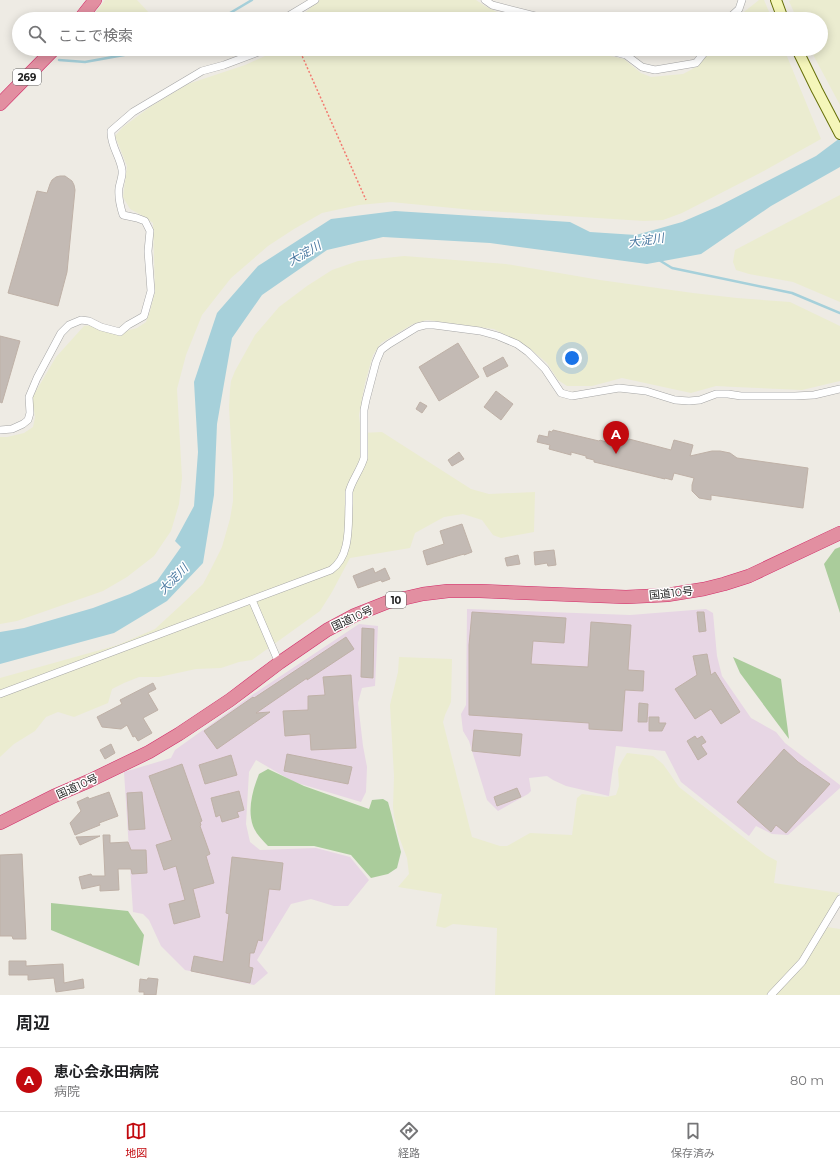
<!DOCTYPE html>
<html lang="ja">
<head>
<meta charset="utf-8">
<style>
  :root { --surface:#fff; --page:#f6f6f6; --text:#202124; --muted:#757577; --line:#e0e0e0; --accent:#c2090e }
  body { margin:0; font-family:Montserrat,"Noto Sans JP",sans-serif; background:var(--page); color:var(--text) }
  .you { position:absolute; left:572px; top:358px; width:14px; height:14px; margin:-10px; border:3px solid #fff; border-radius:50%; background:#1a73e8; box-shadow:0 0 0 6px #1a73e833 }
  .badge { display:grid; place-items:center; width:26px; height:26px; border-radius:50%; background:var(--accent); color:#fff; font-size:13px; font-weight:700 }
  .pin { position:absolute; translate:-50% -33px; filter:drop-shadow(0 1px 2px #0008) }
  .pin::after { content:''; position:absolute; top:21px; width:14px; height:12px; background:inherit; clip-path:polygon(0 0,100% 0,50% 100%) }
  .list { margin:0; padding:0; list-style:none }
  h2 { display:flex; justify-content:space-between; align-items:center; height:52px; margin:0; padding:0 16px; font-size:17px }
  h2 small { font-size:13px; font-weight:400; color:var(--muted) }
  .list li { display:grid; grid-template-columns:26px 1fr auto; gap:12px; align-items:center; box-sizing:border-box; height:64px; padding:0 16px; border-top:1px solid var(--line) }
  .list b { display:block; font-size:15px; white-space:nowrap }
  .list p { margin:0; font-size:13px; white-space:nowrap; color:var(--muted) }
  .list em { font-size:13px; font-style:normal; color:var(--muted) }
  .icon { flex:none; width:22px; height:22px; fill:none; stroke:currentColor; stroke-width:2; stroke-linecap:round; stroke-linejoin:round }
  .map { position:relative; flex:none; width:840px; height:995px; overflow:hidden }
  .search { position:absolute; background:var(--surface); box-shadow:0 2px 10px #0003; left:12px; right:12px; top:12px; height:44px; display:flex; align-items:center; gap:10px; box-sizing:border-box; padding:0 14px; border-radius:22px; color:var(--muted); font-size:15px }
  .sheet { height:116px; background:var(--surface) }
  nav { display:flex; justify-content:space-around; align-items:center; box-sizing:border-box; height:56px; border-top:1px solid var(--line); background:var(--surface); font-size:11px; color:var(--muted) }
  nav a { display:grid; justify-items:center; gap:2px }
  nav .on { color:var(--accent) }
  .map>svg:first-child { display:block }
</style>
</head>
<body>
<div class="map">
<svg width="840" height="995" viewBox="0 0 840 995">
  <rect width="100%" height="100%" fill="#eeebe4"/>
  <!-- industrial -->
  <path fill="#e7d6e4" d="M 467,609 L 630,615 L 706,609 L 713,613 L 717,656 L 722,676 L 751,718 L 776,732 L 785,743 L 840,785 L 840,788 L 788,835 L 772,834 L 756,826 L 749,836 L 681,782 L 665,751 L 616,746 L 609,796 L 566,786 L 553,780 L 547,776 L 529,778 L 531,791 L 528,794 L 498,811 L 487,800 L 469,741 L 463,731 L 461,714 L 466,705 Z
    M 359,624 L 378,626 L 375,686 L 362,688 L 358,703 L 363,746 L 367,767 L 366,792 L 361,802 L 294,782 L 256,760 L 249,772 L 246,824 L 250,842 L 260,850 L 316,848 L 350,857 L 369,880 L 348,906 L 334,906 L 311,899 L 291,904 L 257,960 L 268,973 L 254,985 L 185,970 L 161,946 L 149,920 L 143,914 L 133,912 L 124,772 L 171,758 L 175,750 L 252,695 Z"/>
  <!-- farmland -->
  <path fill="#ebecd0" d="M 105,0 L 137,0 L 152,16 L 147,19 L 90,19 Z
    M 319,0 L 476,0 L 485,6 L 497,12 L 532,19 L 298,19 Z
    M 759,0 L 764,0 L 772,19 L 735,19 Z
    M 791,0 L 840,0 L 840,105 L 810,49 L 821,49 L 821,19 L 797,19 L 789,1 Z
    M 271,49 L 589,49 L 597,53 L 624,59 L 641,73 L 651,77 L 683,74 L 698,66 L 706,56 L 708,49 L 784,49 L 821,139 L 760,173 L 682,213 L 663,220 L 644,221 L 473,210 L 391,202 L 359,205 L 322,213 L 294,229 L 268,246 L 231,278 L 202,315 L 186,355 L 177,389 L 182,478 L 179,504 L 171,531 L 154,556 L 127,577 L 103,591 L 17,621 L 0,624 L 0,437 L 7,437 L 24,433 L 33,427 L 35,417 L 33,405 L 33,396 L 56,357 L 84,326 L 98,324 L 126,331 L 137,328 L 146,322 L 150,311 L 155,292 L 153,223 L 143,216 L 130,209 L 123,197 L 127,166 L 115,136 L 123,127 L 150,107 L 188,84 L 245,65 L 265,56 Z
    M 840,195 L 840,302 L 793,282 L 749,274 L 736,270 L 733,262 L 735,250 Z
    M 404,256 L 506,264 L 600,280 L 693,293 L 737,298 L 790,302 L 840,326 L 840,381 L 802,390 L 735,387 L 716,386 L 691,393 L 622,378 L 592,386 L 567,386 L 558,380 L 547,363 L 528,347 L 494,329 L 427,320 L 413,324 L 381,343 L 373,355 L 365,383 L 359,415 L 361,433 L 382,432 L 471,489 L 489,494 L 535,492 L 534,532 L 501,538 L 493,535 L 482,520 L 463,514 L 444,517 L 415,533 L 410,548 L 350,558 L 332,592 L 320,611 L 252,660 L 239,662 L 221,668 L 196,669 L 159,677 L 139,677 L 124,683 L 112,689 L 108,703 L 74,717 L 58,712 L 46,717 L 35,731 L 14,744 L 0,757 L 0,678 L 118,645 L 155,629 L 180,606 L 203,584 L 211,569 L 222,547 L 230,519 L 233,501 L 233,476 L 229,407 L 230,390 L 231,381 L 235,371 L 255,335 L 279,307 L 307,286 L 332,270 L 358,261 Z
    M 399,657 L 452,659 L 451,702 L 445,715 L 443,722 L 446,734 L 472,837 L 500,846 L 507,846 L 530,833 L 572,835 L 577,798 L 582,794 L 606,797 L 616,795 L 619,786 L 618,769 L 622,761 L 627,753 L 653,756 L 663,764 L 679,787 L 766,855 L 777,861 L 774,883 L 839,893 L 820,926 L 840,929 L 840,995 L 495,995 L 497,928 L 453,924 L 445,928 L 436,926 L 442,894 L 398,887 L 409,874 L 407,858 L 398,834 L 394,816 L 393,807 L 394,776 L 390,705 L 398,672 Z"/>
  <!-- forest -->
  <path fill="#aacc9b" d="M 840,547 L 840,613 L 824,564 L 835,549 Z
    M 733,657 L 781,679 L 789,739 L 740,673 Z
    M 268,769 L 304,786 L 369,809 L 372,800 L 383,799 L 388,802 L 391,813 L 401,852 L 397,868 L 388,874 L 371,878 L 351,855 L 314,846 L 268,846 C 262,840 256,834 253,826 C 247,809 253,789 259,774 Z
    M 51,903 L 128,911 L 144,935 L 139,966 L 51,930 Z"/>
  <!-- water -->
  <path fill="#a6d0da" d="M 840,138 L 840,167 L 771,206 L 701,254 L 647,264 L 490,243 L 383,237 L 327,250 L 262,295 L 232,338 L 217,424 L 214,495 L 203,563 L 167,601 L 114,633 L 0,664 L 0,632 L 24,628 L 93,608 L 130,594 L 157,581 L 181,547 L 175,541 L 194,506 L 198,452 L 194,382 L 217,313 L 258,266 L 331,219 L 395,211 L 570,222 L 590,232 L 636,235 L 682,222 L 719,206 L 816,156 Z"/>
  <g fill="none" stroke-linecap="round" stroke-linejoin="round">
    <!-- stream -->
    <path stroke="#a6d0da" stroke-width="2.5" d="M 220,19 L 252,0
      M 59,60 L 85,62 L 135,53 L 148,49
      M 659,260 L 672,268 L 792,293 L 840,313"/>
  </g>
  <!-- building -->
  <path fill="#c3bab4" stroke="#bfb1a7" d="M 60,176 L 65,176 L 72,181 L 74,185 L 75,190 L 67,272 L 58,306 L 8,293 L 37,191 L 47,193 L 50,184 L 52,180 L 56,177 Z
    M 0,336 L 20,341 L 2,403 L 0,402 Z
    M 458,343 L 479,377 L 439,401 L 419,367 Z
    M 503,357 L 508,366 L 487,377 L 483,368 Z
    M 496,391 L 513,404 L 501,420 L 484,407 Z
    M 420,402 L 427,406 L 422,413 L 416,409 Z
    M 553,430 L 599,441 L 600,440 L 606,442 L 608,435 L 629,440 L 629,439 L 671,450 L 674,440 L 693,445 L 690,456 L 712,451 L 720,451 L 730,453 L 737,458 L 808,468 L 803,508 L 711,495 L 711,500 L 699,498 L 692,491 L 692,485 L 694,478 L 674,473 L 672,480 L 665,478 L 665,479 L 594,462 L 594,460 L 586,458 L 586,456 L 571,452 L 571,455 L 549,449 L 550,445 L 537,442 L 539,435 L 548,437 L 549,431 L 552,432 Z
    M 459,452 L 464,459 L 452,466 L 448,460 Z
    M 462,524 L 472,552 L 464,555 L 464,554 L 427,565 L 423,551 L 444,544 L 440,531 Z
    M 554,550 L 556,565 L 548,566 L 547,563 L 535,565 L 534,552 Z
    M 518,555 L 520,564 L 507,566 L 505,558 Z
    M 373,568 L 375,573 L 385,568 L 390,579 L 382,582 L 381,580 L 358,588 L 353,576 Z
    M 472,612 L 566,618 L 564,643 L 533,641 L 531,664 L 588,667 L 591,622 L 631,625 L 628,670 L 644,671 L 643,691 L 625,690 L 622,731 L 589,729 L 589,723 L 469,715 L 469,645 Z
    M 697,612 L 704,612 L 706,631 L 699,632 Z
    M 362,628 L 374,629 L 373,678 L 361,677 Z
    M 346,637 L 354,649 L 307,680 L 307,678 L 256,713 L 270,712 L 217,749 L 204,731 L 253,697 L 254,698 Z
    M 707,654 L 711,675 L 715,672 L 740,712 L 721,724 L 711,709 L 695,719 L 675,689 L 697,675 L 693,656 Z
    M 351,675 L 356,748 L 311,750 L 310,734 L 285,736 L 283,711 L 308,710 L 308,696 L 325,695 L 323,677 Z
    M 153,683 L 156,689 L 148,693 L 158,710 L 143,718 L 152,733 L 138,741 L 135,736 L 133,737 L 127,725 L 121,729 L 102,727 L 97,717 L 122,704 L 120,700 Z
    M 639,703 L 648,704 L 647,722 L 638,722 Z
    M 649,717 L 659,717 L 659,723 L 666,723 L 662,731 L 649,731 Z
    M 474,730 L 522,734 L 520,756 L 472,751 Z
    M 695,736 L 697,739 L 702,736 L 706,742 L 701,745 L 707,754 L 698,760 L 687,741 Z
    M 111,744 L 115,753 L 105,759 L 100,750 Z
    M 784,749 L 798,762 L 830,784 L 786,833 L 776,825 L 771,832 L 737,802 Z
    M 287,754 L 352,767 L 348,784 L 284,771 Z
    M 231,755 L 237,775 L 205,784 L 199,765 Z
    M 182,764 L 202,821 L 200,822 L 201,825 L 200,826 L 210,854 L 206,856 L 214,883 L 193,889 L 200,917 L 174,924 L 169,904 L 185,900 L 176,866 L 164,870 L 156,845 L 172,840 L 149,776 Z
    M 517,788 L 521,797 L 497,806 L 494,797 Z
    M 239,791 L 244,810 L 237,812 L 239,817 L 222,822 L 220,815 L 216,817 L 211,798 Z
    M 109,792 L 118,816 L 99,823 L 100,825 L 75,835 L 70,823 L 81,811 L 77,802 L 88,797 L 89,799 Z
    M 142,792 L 145,829 L 129,830 L 127,793 Z
    M 103,835 L 110,835 L 110,843 L 128,842 L 131,850 L 146,850 L 147,873 L 132,874 L 131,869 L 118,869 L 119,890 L 100,891 L 100,885 L 82,889 L 79,877 L 91,874 L 92,876 L 105,876 Z
    M 100,836 L 80,845 L 76,837 Z
    M 22,854 L 26,939 L 13,939 L 12,936 L 0,936 L 0,855 Z
    M 232,857 L 283,863 L 280,890 L 269,889 L 262,941 L 258,940 L 254,953 L 250,953 L 249,967 L 253,968 L 250,983 L 191,971 L 194,956 L 223,962 L 229,914 L 226,913 Z
    M 9,961 L 26,961 L 26,966 L 63,964 L 64,983 L 83,979 L 84,988 L 56,992 L 54,978 L 28,980 L 28,975 L 9,975 Z
    M 148,978 L 158,979 L 156,995 L 144,995 L 144,992 L 139,992 L 140,979 L 147,980 Z"/>
  <g fill="none" stroke-linecap="round" stroke-linejoin="round">
    <!-- street casing -->
    <g stroke="#a5a5a5" stroke-width="8">
      <path id="street" d="M 485,0 L 492,5 L 547,19
        M 288,19 L 290,15 L 315,0
        M 728,19 L 739,9 L 742,0
        M 603,49 L 626,55 L 642,67 L 655,70 L 696,63 L 704,53 L 705,49
        M 0,430 L 12,429 L 23,424 L 28,420 L 30,413 L 29,397 L 37,378 L 61,333 L 69,325 L 81,320 L 89,321 L 101,327 L 120,332 L 128,325 L 144,316 L 151,291 L 148,251 L 150,231 L 145,221 L 137,218 L 123,215 C 120,206 118,198 119,188 C 120,182 123,175 122,170 C 120,156 110,145 111,131 L 133,112 L 202,71 L 224,65 L 261,51 L 262,49
        M 252,600 L 279,663
        M 0,694 L 331,570 C 351,556 348,526 349,504 C 349,500 349,496 349,492 C 351,482 361,469 364,458 L 364,410 L 366,400 L 376,362 L 381,350 L 389,344 L 417,327 L 425,325 L 434,325 L 480,331 L 498,336 L 517,344 L 528,352 L 545,369 L 561,393 L 572,396 L 619,388 L 646,391 L 675,400 L 689,401 L 700,400 L 716,394 L 728,394 L 741,396 L 795,396 L 814,395 L 840,389
        M 771,995 L 802,962 L 840,899"/>
    </g>
    <!-- secondary casing -->
    <g stroke="#67700a" stroke-width="12">
      <path id="secondary" d="M 776,0 L 783,19
        M 797,49 L 817,90 L 840,134"/>
    </g>
    <!-- highway casing -->
    <g stroke="#d22c69" stroke-width="14">
      <path id="highway" d="M 80,19 L 95,0
        M 0,104 L 54,49
        M 0,823 L 54,796 L 89,781 L 149,752 L 179,734 L 230,700 L 279,663 L 327,630 L 355,615 L 388,602 L 423,594 L 448,591 L 480,591 L 626,597 L 667,595 L 704,589 L 724,584 L 749,576 L 840,533"/>
    </g>
    <!-- path -->
    <path stroke="#f37a70" stroke-width="1.5" stroke-dasharray="2 2" stroke-linecap="butt" d="M 299,49 L 366,200"/>
    <!-- street -->
    <use href="#street" stroke="#fff" stroke-width="7"/>
    <!-- secondary -->
    <use href="#secondary" stroke="#f5f6ba" stroke-width="10"/>
    <!-- highway -->
    <use href="#highway" stroke="#e28fa1" stroke-width="13"/>
  </g>
  <g text-anchor="middle" dominant-baseline="central" stroke-width="3" stroke-linejoin="round" paint-order="stroke">
    <!-- shield labels -->
    <g fill="#fff" stroke="#626262" stroke-width="1">
      <rect x="13" y="69" width="28" height="16" rx="3"/>
      <rect x="386" y="592" width="20" height="16" rx="3"/>
    </g>
    <g font-size="10" font-weight="bold" fill="#1e1e1e">
      <text x="27" y="77">269</text>
      <text x="396" y="600">10</text>
    </g>
    <!-- street labels -->
    <g font-size="11" fill="#1e1e1e" stroke="#fff">
      <text transform="translate(671 593) rotate(-6)">国道10号</text>
      <text transform="translate(352 618) rotate(-25)">国道10号</text>
      <text transform="translate(77 786) rotate(-24)">国道10号</text>
    </g>
    <!-- water labels -->
    <g font-size="12" font-style="italic" fill="#4b79a1" stroke="#fff">
      <text transform="translate(646 240) rotate(-8)">大淀川</text>
      <text transform="translate(304 253) rotate(-30)">大淀川</text>
      <text transform="translate(173 579) rotate(-46)">大淀川</text>
    </g>
  </g>
</svg>
<div class="you"></div>
<div class="pin badge" style="left:616px;top:454px">A</div>
<div class="search"><svg class="icon" aria-label="search" viewBox="0 0 24 24"><circle cx="10" cy="10" r="6"/><path d="M15 15l6 6"/></svg>ここで検索</div>
</div>
<section class="sheet">
<h2>周辺<small></small></h2>
<ul class="list">
<li><span class="badge">A</span><div><b>恵心会永田病院</b><p>病院</p></div><em>80 m</em></li>
</ul>
</section>
<nav>
<a class="on"><svg class="icon" aria-label="map" viewBox="0 0 24 24"><path d="M3 6l6-2 6 2 6-2v14l-6 2-6-2-6 2zM9 4v14M15 6v14"/></svg>地図</a>
<a><svg class="icon" aria-label="directions" viewBox="0 0 24 24"><path d="M12 3l9 9-9 9-9-9zM9 14v-3h6M13 9l2 2-2 2"/></svg>経路</a>
<a><svg class="icon" aria-label="saved" viewBox="0 0 24 24"><path d="M7 4h10v16l-5-4-5 4z"/></svg>保存済み</a>
</nav>
</body>
</html>
